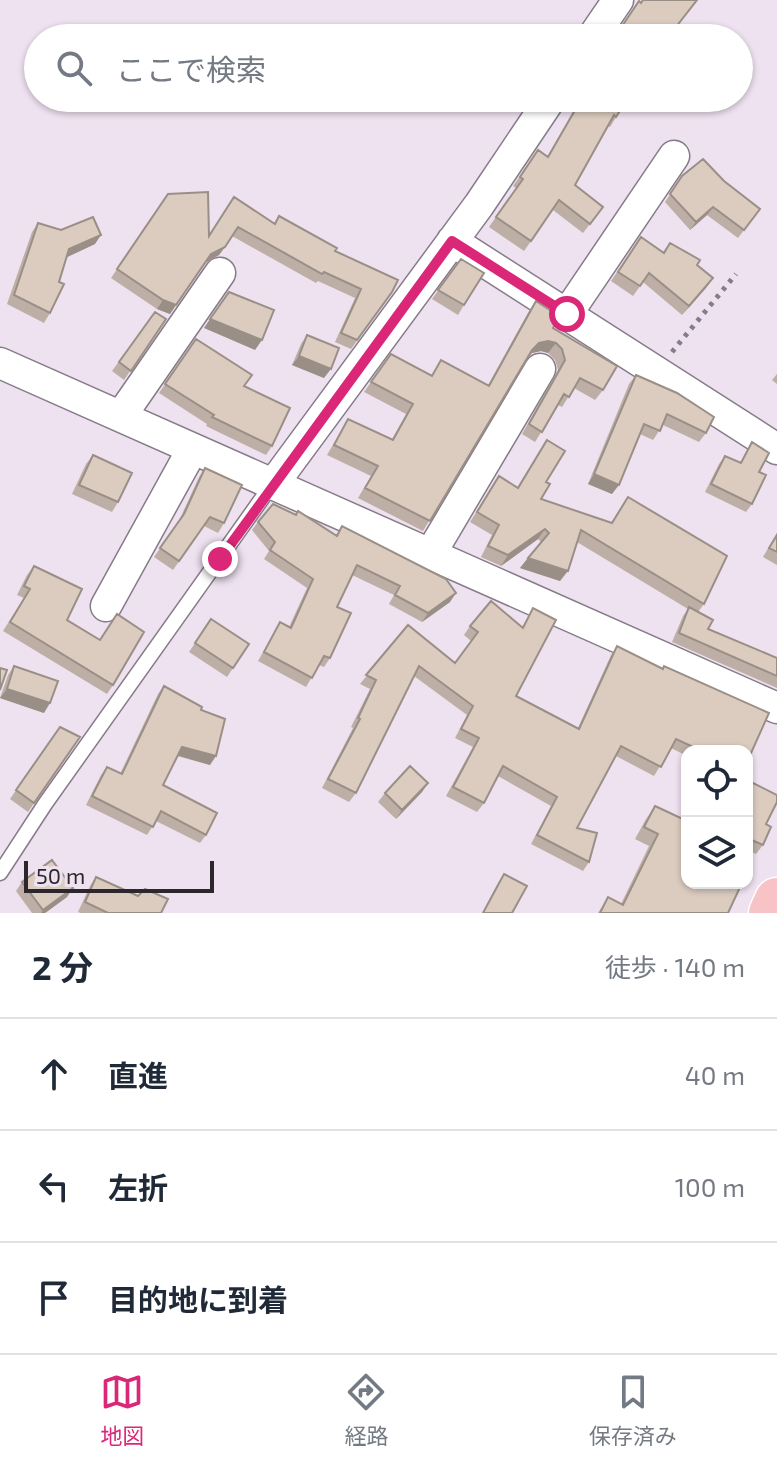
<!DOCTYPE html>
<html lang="ja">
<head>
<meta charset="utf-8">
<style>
  :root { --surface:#fff; --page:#f2f2f3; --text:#1f2937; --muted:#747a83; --line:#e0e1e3; --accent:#db2777 }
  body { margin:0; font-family:"Exo 2","Noto Sans JP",sans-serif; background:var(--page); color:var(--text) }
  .controls { position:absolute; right:24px; bottom:24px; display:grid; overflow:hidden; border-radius:16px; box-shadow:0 2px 6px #0004 }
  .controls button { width:72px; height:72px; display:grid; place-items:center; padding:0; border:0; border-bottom:2px solid var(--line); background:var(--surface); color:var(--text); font:40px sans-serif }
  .scale { position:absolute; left:24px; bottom:20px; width:190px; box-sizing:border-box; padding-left:8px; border:4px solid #2b272c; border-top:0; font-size:22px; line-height:28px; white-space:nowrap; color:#2b272c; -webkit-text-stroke:6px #eee1f0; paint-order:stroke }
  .stop { position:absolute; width:24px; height:24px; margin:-18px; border:6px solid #db2777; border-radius:50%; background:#fff }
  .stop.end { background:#db2777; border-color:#fff; box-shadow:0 2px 8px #0008 }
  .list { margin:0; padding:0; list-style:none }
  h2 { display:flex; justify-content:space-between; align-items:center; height:104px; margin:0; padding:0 32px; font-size:34px }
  h2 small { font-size:26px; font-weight:400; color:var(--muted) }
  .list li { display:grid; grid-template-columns:52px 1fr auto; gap:24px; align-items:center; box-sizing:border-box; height:112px; padding:0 32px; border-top:2px solid var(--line) }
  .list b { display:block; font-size:30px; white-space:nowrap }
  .list em { font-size:26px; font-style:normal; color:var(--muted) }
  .icon { flex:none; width:44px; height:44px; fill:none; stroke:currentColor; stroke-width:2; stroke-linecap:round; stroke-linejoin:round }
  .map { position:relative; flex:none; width:777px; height:913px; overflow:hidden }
  .search { position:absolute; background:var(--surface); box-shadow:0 2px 6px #0004; left:24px; right:24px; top:24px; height:88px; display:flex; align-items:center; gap:20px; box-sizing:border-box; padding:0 28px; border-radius:44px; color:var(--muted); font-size:30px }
  .sheet { height:440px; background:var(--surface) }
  nav { display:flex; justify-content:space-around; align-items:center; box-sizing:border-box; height:112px; border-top:2px solid var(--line); background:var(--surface); font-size:22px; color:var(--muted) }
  nav a { display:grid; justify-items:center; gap:4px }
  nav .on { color:var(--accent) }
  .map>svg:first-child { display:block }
</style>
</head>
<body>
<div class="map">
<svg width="777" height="913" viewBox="0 0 777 913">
  <rect width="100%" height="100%" fill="#eee1f0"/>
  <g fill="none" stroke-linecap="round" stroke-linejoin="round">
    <!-- lane casing -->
    <g stroke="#867b88" stroke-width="17">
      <path id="lane" d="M 0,873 L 45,804 L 273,483"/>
    </g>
    <!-- street casing -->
    <g stroke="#867b88" stroke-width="33">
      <path id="street" d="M 592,38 L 618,0
        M 452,241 L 777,449
        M 567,314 L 674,156
        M 0,363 L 777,708
        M 121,416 L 220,273
        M 274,483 L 479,205 L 551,98
        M 431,553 L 540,369
        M 106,606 L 192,450"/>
    </g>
    <!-- highway casing -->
    <g stroke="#fff" stroke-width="47">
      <path id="highway" d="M 771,913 L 777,900"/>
    </g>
    <!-- path -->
    <path stroke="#847c86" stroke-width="5" stroke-dasharray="4 6" stroke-linecap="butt" d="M 672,352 L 736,274"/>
    <!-- lane -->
    <use href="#lane" stroke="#fff" stroke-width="14"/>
    <!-- street -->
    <use href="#street" stroke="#fff" stroke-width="30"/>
    <!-- highway -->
    <use href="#highway" stroke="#f7c3c7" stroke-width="44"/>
  </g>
  <!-- wall -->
  <path fill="#bdafa5" d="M 581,98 L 628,98 L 610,127 L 608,126 L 575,185 L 603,207 L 583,233 L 553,210 L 524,251 L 489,227 L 516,188 L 513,186 L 538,150 L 547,157 Z
    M 682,176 L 724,181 L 760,209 L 738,238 L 707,215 L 690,230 L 665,202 Z
    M 168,194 L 209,235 L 234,197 L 274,224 L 279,216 L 335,251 L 392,292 L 351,349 L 335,342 L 355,298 L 318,281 L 316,283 L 232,236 L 219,255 L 205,263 L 170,314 L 157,309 L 111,278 Z
    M 38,223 L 95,244 L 67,257 L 50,313 L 44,323 L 7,304 L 32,232 Z
    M 641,237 L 663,252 L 670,243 L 713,278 L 682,315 L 643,282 L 633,296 L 611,281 Z
    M 461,259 L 464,305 L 458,315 L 432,299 Z
    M 536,301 L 553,328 L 603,390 L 595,400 L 574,388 L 562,407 L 558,405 L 535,442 L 522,434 L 558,370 L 555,360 L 548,353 L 541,351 L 532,353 L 527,358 L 423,531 L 358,498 L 371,476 L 327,455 L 348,419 L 392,439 L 406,414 L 364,392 L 391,354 L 431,376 L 441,360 L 488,385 L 529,311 Z
    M 155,312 L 166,319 L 124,380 L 112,371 Z
    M 307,335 L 324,378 L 292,365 L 301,344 Z
    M 196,339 L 244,386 L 272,446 L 266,455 L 206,426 L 207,424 L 159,393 Z
    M 777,374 L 777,384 L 772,380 Z
    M 636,375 L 706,433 L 699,442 L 663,425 L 653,440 L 640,434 L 612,494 L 588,484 L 629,384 Z
    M 547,440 L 546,482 L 541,499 L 611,523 L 628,497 L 704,604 L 698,612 L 708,629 L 777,658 L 777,688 L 672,642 L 683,616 L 688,609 L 577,542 L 560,581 L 520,568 L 541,542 L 538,539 L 501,566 L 481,557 L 492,535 L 470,522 L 499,476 L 517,488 Z
    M 752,442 L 759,472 L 752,504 L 746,512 L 705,492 L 719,464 L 725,456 L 740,463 Z
    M 93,455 L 118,502 L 112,512 L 72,494 L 86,464 Z
    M 205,468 L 224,523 L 218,533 L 204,526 L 173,570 L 154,557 L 178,523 L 199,477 Z
    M 258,522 L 336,535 L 342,526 L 450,602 L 422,622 L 389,604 L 394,595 L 352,575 L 337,607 L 330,658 L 324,667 L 319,665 L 306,687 L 258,661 L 280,622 L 289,627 L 307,588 L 264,559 L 269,551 L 252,530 Z
    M 777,533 L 777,565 L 763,557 Z
    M 34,566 L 67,620 L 100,640 L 113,685 L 107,694 L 3,631 L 24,598 L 17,595 L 27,575 Z
    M 533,608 L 516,696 L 578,728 L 611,655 L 617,646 L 747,751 L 687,751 L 687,756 L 671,748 L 654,776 L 616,756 L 577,828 L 589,862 L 583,871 L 531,844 L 551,806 L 498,776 L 484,803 L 477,812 L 446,796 L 473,747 L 455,738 L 467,715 L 414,676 L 356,793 L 349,802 L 322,788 L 353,728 L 351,727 L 370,689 L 360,684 L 408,625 L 455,663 L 471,641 L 464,635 L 470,626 L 522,627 Z
    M 211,619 L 249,644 L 227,677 L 189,652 Z
    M 14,666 L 44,713 L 0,698 L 8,675 Z
    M 164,686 L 201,710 L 210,765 L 177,756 L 163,785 L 206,835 L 200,843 L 156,821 L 147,835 L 86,805 L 101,775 L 107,767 L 120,774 L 158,694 Z
    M 60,727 L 80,737 L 28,812 L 10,799 Z
    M 747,780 L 766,824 L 763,845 L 756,854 L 747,850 Z
    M 428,783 L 422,792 L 396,819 L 378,802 L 385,793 Z
    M 655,806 L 687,883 L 728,913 L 598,913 L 608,897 L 621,904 L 649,846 L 635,839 L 646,819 Z
    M 504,874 L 512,913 L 482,913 L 498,883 Z
    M 96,877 L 161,913 L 81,913 L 78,912 L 90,886 Z
    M 22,882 L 67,897 L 45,913 L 32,913 L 16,891 Z"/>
  <!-- shaded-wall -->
  <path fill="#9a8f86" d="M 713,207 L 707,215 L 690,230 L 696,222 Z
    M 101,235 L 95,244 L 63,259 L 69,249 Z
    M 225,247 L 219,255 L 205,263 L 211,254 Z
    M 713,278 L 706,288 L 682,315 L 689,306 Z
    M 163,300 L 176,305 L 170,314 L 157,309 Z
    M 210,319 L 262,340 L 255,350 L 204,328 Z
    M 548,341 L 556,343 L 548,353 L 541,351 L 532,353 L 525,360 L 532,350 L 539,343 Z
    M 299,356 L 331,369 L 324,378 L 292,365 Z
    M 594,474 L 619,485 L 612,494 L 588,484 Z
    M 545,529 L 538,539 L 501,566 L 508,555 Z
    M 528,558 L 568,571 L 560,581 L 520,568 Z
    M 456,593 L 450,602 L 422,622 L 428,613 Z
    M 7,689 L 50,703 L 44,713 L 0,698 Z
    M 182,747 L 216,756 L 210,765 L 176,755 Z
    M 428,783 L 422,792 L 396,819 L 402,810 Z
    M 73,888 L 67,897 L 45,913 L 41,913 L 43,910 Z"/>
  <!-- building -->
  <path fill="#dcccc0" stroke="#9a8f86" stroke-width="2" d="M 643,0 L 697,0 L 676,27 L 679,29 L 673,38 L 614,38 L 639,1 L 641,3 Z
    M 582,98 L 628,98 L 616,117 L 614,115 L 575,185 L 603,207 L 590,224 L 559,200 L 531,241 L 496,217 L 523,179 L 520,177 L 538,150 L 548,157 Z
    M 703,159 L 724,181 L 760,209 L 744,230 L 713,207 L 696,222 L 670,194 L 682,176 Z
    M 208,192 L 209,236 L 234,197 L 275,224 L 279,216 L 337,248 L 335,251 L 398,280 L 392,292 L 357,340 L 341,333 L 361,289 L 324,272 L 322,274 L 238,227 L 225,247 L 211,254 L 176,305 L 163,300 L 117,269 L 168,194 Z
    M 93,217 L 101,235 L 69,249 L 59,282 L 64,284 L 50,313 L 14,295 L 38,223 L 61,230 Z
    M 641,237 L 664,253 L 670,243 L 700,260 L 697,265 L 713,278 L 689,306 L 649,273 L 640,286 L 618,272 Z
    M 461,259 L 484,273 L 464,305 L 438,290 Z
    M 229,292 L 274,310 L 262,340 L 210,319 Z
    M 536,301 L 559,316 L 553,328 L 617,366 L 603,390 L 580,378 L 569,397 L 564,394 L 542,432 L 529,424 L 565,360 L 562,349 L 556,343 L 548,341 L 539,343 L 532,350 L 430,521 L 365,488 L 378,466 L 334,445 L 348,419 L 393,440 L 413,404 L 371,382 L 391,354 L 432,376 L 441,360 L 489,386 Z
    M 155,312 L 166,319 L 131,371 L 119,362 Z
    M 307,335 L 339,348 L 331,369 L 299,356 Z
    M 196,339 L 252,375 L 244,386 L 290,408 L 272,446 L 212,417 L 214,415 L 165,384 Z
    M 636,375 L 677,393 L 714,417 L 706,433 L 667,414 L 660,431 L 644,424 L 619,485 L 594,474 Z
    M 547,440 L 565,451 L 546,482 L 550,484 L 541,499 L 612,523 L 628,497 L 727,556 L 704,604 L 581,530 L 568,571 L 528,558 L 549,533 L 545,529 L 508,555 L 488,546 L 499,525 L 477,512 L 499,476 L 518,488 Z
    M 752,442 L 769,453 L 759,472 L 766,475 L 752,504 L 711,484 L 725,456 L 741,463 Z
    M 93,455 L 132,473 L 118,502 L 79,485 Z
    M 205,468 L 242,485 L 224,523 L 210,517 L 179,561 L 160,548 L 184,514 Z
    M 273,504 L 296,515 L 298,511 L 337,536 L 342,526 L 446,579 L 456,593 L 428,613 L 395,595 L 400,586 L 357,565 L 337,607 L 351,613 L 330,658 L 324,656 L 312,678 L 264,652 L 280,622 L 291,628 L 313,579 L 270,550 L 275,542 L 258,522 Z
    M 777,535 L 777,552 L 769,548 Z
    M 34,566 L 82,589 L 67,620 L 100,640 L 117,614 L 144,632 L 113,685 L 10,622 L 30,589 L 24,586 Z
    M 491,601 L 523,628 L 533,608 L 556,620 L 516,696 L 579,729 L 617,646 L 663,669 L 664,666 L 769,713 L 747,762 L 747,751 L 702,751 L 676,739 L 661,767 L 621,746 L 577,828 L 597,833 L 589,862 L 537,835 L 557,797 L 503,766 L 484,803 L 453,787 L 479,738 L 461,729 L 473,706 L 419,666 L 356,793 L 328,779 L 360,719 L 358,718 L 376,680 L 366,675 L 408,625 L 455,663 L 478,632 L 470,626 Z
    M 689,607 L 713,620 L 708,629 L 777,658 L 777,676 L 679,633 Z
    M 211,619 L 249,644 L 233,668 L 195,643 Z
    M 14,666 L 58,681 L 50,703 L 7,689 Z
    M 0,668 L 7,670 L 0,690 Z
    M 164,686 L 202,707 L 201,710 L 225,719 L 216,756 L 182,747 L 163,785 L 217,813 L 206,835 L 161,811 L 153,827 L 92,796 L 107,767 L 122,774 Z
    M 60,727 L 80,737 L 34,803 L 16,790 Z
    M 410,766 L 428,783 L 402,810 L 385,793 Z
    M 747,780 L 777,795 L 777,802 L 766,824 L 771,827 L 763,845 L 747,838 Z
    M 655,806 L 687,821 L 687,883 L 736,883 L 741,885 L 728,913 L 600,913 L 608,897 L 623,905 L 658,834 L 644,827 Z
    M 52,860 L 73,888 L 43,910 L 22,882 Z
    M 504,874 L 527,886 L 512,913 L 483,913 Z
    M 96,877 L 138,896 L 145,889 L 168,899 L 161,913 L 108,913 L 85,902 Z"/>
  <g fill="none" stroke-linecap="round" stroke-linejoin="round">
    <!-- route -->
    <path stroke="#db2777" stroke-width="10" d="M 220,559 L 452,241 L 567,314"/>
  </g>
</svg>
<div class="controls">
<button><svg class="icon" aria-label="locate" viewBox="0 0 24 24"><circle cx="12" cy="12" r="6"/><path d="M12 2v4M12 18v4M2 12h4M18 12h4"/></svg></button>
<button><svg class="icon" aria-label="layers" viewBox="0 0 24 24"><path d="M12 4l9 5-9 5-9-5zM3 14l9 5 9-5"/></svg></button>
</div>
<div class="scale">50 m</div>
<div class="stop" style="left:567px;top:314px"></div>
<div class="stop end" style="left:220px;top:559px"></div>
<div class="search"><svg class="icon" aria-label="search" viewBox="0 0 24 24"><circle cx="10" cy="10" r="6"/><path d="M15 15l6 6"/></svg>ここで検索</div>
</div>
<section class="sheet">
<h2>2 分<small>徒歩 · 140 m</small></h2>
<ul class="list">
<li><svg class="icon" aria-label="ahead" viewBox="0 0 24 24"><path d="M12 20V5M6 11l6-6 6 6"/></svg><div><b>直進</b></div><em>40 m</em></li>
<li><svg class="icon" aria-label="left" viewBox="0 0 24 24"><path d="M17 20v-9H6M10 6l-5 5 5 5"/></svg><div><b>左折</b></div><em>100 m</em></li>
<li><svg class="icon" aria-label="arrive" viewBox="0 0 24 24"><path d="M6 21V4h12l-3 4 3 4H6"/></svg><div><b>目的地に到着</b></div></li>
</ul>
</section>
<nav>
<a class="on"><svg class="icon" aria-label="map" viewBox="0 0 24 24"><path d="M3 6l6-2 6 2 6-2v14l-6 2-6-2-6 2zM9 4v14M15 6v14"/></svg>地図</a>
<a><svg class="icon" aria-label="directions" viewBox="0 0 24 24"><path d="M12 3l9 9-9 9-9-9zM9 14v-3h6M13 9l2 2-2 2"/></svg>経路</a>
<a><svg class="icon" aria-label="saved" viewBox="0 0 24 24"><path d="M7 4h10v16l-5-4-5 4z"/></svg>保存済み</a>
</nav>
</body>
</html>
